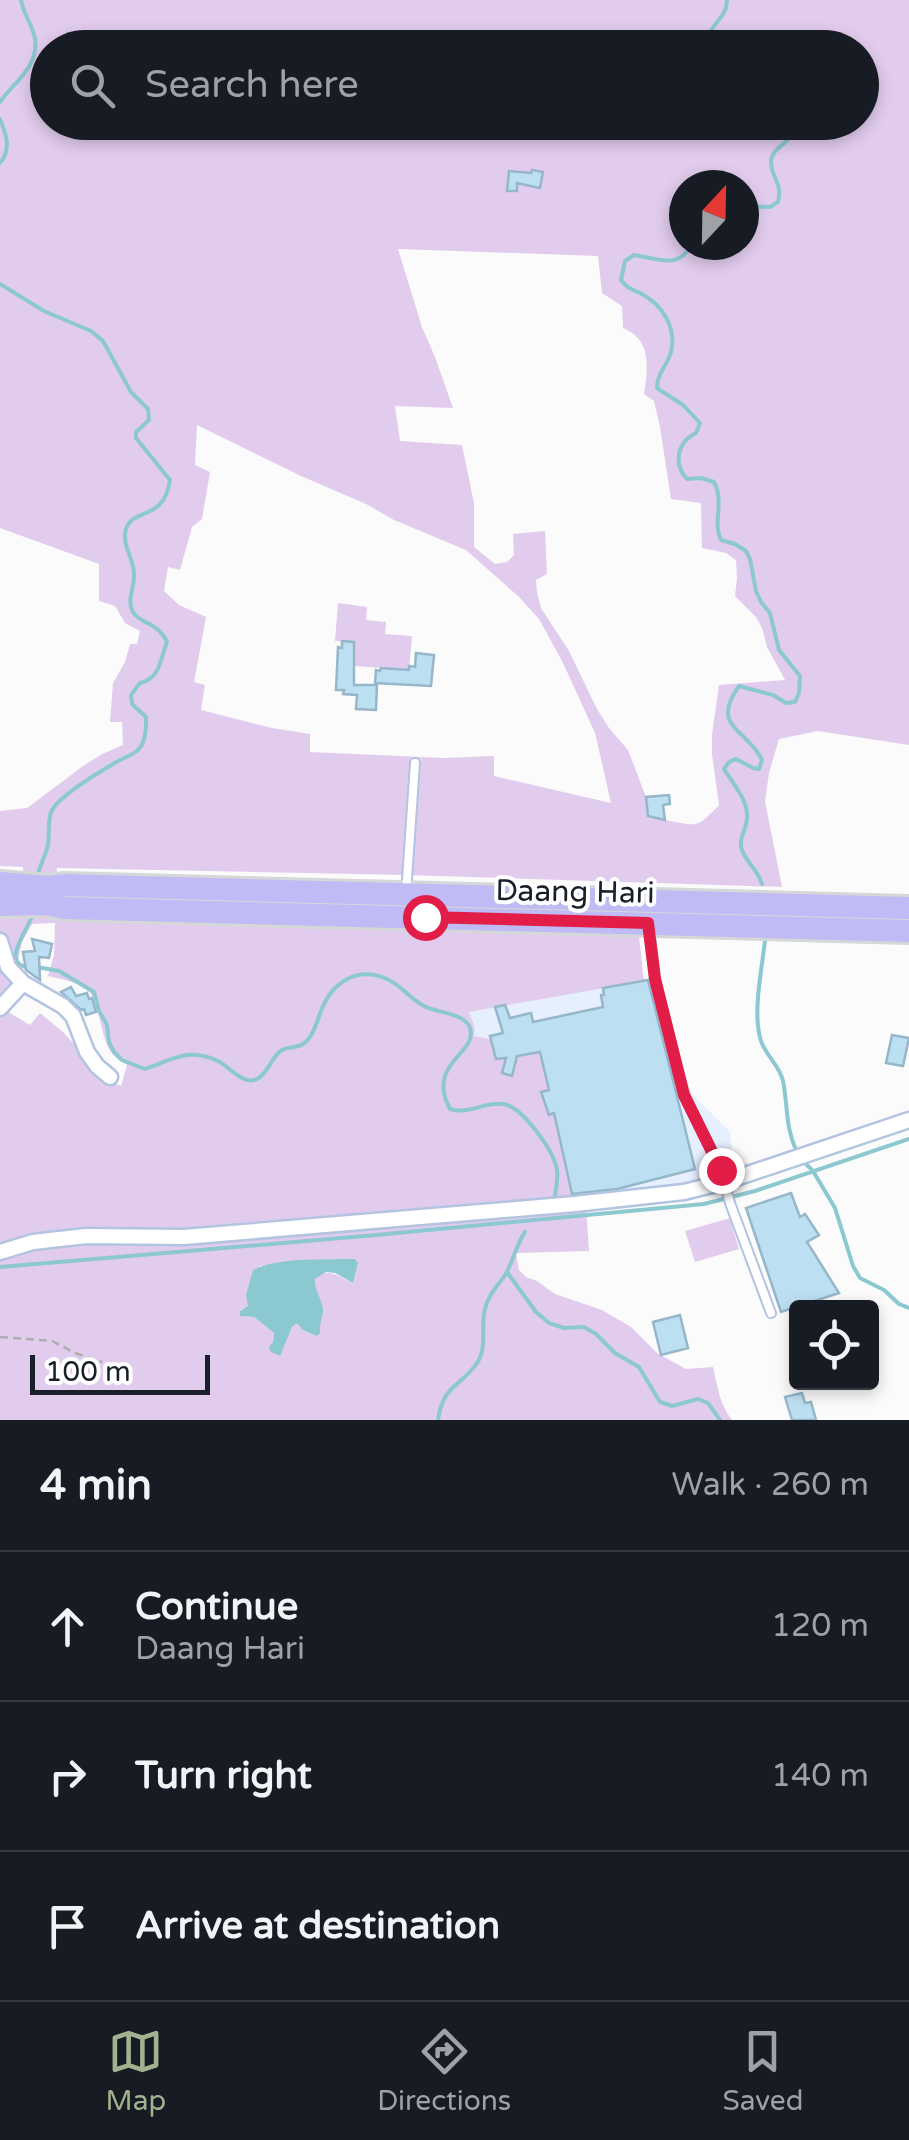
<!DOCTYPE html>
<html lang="en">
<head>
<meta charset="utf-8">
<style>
  :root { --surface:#171b24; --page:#242831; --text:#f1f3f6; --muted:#9ea1a6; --line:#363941; --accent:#a4b18e }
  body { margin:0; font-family:"Varela Round",sans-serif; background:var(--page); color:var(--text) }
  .controls { position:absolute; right:30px; bottom:30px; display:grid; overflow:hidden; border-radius:10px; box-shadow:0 5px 15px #0003 }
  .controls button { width:90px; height:90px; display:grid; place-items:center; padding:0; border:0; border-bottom:2px solid var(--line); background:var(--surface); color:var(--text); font:50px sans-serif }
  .compass { position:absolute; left:669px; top:170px; width:90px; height:90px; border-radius:50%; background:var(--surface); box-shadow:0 5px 15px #0003; rotate:22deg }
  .scale { position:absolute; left:30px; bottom:25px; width:180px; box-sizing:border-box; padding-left:10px; border:5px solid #191f29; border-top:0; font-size:28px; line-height:35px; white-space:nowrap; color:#191f29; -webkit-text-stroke:8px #fff; paint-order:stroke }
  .stop { position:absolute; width:30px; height:30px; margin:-22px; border:8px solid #e11d48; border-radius:50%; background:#fff }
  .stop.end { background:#e11d48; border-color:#fff; box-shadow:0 2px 10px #0008 }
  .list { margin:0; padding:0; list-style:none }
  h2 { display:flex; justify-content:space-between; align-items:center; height:130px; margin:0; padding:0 40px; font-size:42px }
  h2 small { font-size:32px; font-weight:400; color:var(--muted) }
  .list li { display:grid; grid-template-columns:65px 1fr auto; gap:30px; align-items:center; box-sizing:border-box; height:150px; padding:0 40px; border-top:2px solid var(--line) }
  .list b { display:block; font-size:38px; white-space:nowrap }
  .list p { margin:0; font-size:32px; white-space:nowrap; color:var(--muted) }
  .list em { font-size:32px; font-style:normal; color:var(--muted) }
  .icon { flex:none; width:55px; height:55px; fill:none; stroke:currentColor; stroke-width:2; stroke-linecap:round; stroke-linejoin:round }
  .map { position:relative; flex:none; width:909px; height:1420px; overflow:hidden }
  .search { position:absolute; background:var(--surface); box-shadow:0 5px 15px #0003; left:30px; right:30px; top:30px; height:110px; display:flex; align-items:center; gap:25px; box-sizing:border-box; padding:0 35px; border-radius:55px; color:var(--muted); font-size:38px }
  .sheet { height:580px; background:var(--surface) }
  nav { display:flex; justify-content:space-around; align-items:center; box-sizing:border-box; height:140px; border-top:2px solid var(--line); background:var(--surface); font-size:28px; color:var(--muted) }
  nav a { display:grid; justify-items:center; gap:5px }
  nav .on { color:var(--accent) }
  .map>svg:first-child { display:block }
</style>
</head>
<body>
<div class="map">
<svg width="909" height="1420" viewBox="0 0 909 1420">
  <rect width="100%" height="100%" fill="#fbfbfb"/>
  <!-- built -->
  <path fill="#e6effe" d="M 658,978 L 691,1093 L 730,1132 L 735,1171 L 717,1170 L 718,1178 L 695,1185 L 574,1200 L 496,1059 L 474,1036 L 468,1012 Z"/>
  <!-- green -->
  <path fill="#e2ccee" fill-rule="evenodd" d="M 0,0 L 909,0 L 909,745 L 818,731 L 779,739 L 769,773 L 765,801 L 782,887 L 406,875 L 57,868 L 56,878 L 24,877 L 23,867 L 0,866 L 0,811 L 27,808 L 83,766 L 102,754 L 123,745 L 122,722 L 110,722 L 113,683 L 125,662 L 130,644 L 137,644 L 140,631 L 125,623 L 115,606 L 99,601 L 99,564 L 0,528 ZM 48,48 L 862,48 L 862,122 L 48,122 ZM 684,185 L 744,185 L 744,245 L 684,245 ZM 398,249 L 598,256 L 602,293 L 622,306 L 623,328 C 652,340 648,367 644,394 L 654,401 L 660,427 L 671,499 L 701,503 L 702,548 L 726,553 L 736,560 L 737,578 L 735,596 L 756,617 L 762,628 L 767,647 L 785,680 L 719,685 L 712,734 L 712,754 L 719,805 C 696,829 698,826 665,820 L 646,797 L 628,750 L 609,728 L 597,709 L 569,651 L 541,608 L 537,593 L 536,580 L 547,574 L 545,531 L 513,534 L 514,555 L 507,562 L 495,564 L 474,547 L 474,503 L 462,445 L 400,441 L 395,406 L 453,408 L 435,357 L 422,327 ZM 197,425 L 301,476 L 366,504 L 394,520 L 466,550 L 519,597 L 539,619 L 563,663 L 595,733 L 611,803 L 494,776 L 494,756 L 444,758 L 310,752 L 310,734 L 272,728 L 201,710 L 205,685 L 194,682 L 206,617 L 179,605 L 164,591 L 168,567 L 180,570 L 192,527 L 202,519 L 210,472 L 195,465 Z
    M 338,603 L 367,607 L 366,620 L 386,622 L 385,634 L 412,636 L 409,670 L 354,666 L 354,642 L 335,641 Z
    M 64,911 L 98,922 L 639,936 L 644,981 L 469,1012 L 475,1028 L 474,1036 L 490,1039 L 497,1059 L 540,1052 L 574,1200 L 0,1246 L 0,1007 L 30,1025 L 40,1013 L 63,1032 L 108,1081 L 121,1086 L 127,1065 C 120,1061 113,1056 109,1049 C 100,1033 99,998 86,989 C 75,981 60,979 48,976 L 54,955 L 55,923 L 32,924 L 22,942 L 18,960 L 6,971 L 13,982 L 0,999 L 0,912 Z
    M 586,1207 L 589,1251 L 516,1253 L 519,1270 L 526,1277 L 537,1281 L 555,1294 L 602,1310 L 631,1327 L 657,1353 L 686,1369 L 713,1367 C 717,1385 720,1405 732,1420 L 0,1420 L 0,1255 L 26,1247 ZM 339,1259 L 355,1259 L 358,1263 L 353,1283 C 339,1277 328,1266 314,1279 L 314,1286 L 323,1311 L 319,1326 L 297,1322 L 292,1327 L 279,1356 L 273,1342 L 274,1333 L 254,1317 L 247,1317 L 240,1310 L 248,1307 L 260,1266 Z
    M 730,1218 L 739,1249 L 695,1262 L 685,1231 Z"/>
  <!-- water -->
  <path fill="#8cc8d0" d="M 339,1259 L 355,1259 L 358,1263 L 353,1283 L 335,1273 L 326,1272 L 315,1279 C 314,1290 322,1299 323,1309 C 323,1317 319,1324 320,1333 L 317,1336 L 303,1330 L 297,1323 L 292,1327 L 280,1356 L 271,1352 L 269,1347 L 273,1342 L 274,1333 L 254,1317 L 240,1316 L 240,1311 L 248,1306 L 246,1295 L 253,1270 C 277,1258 312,1260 339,1259 Z"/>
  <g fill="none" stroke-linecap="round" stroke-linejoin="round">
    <!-- stream -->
    <path stroke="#8cc8d0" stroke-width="4" d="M 704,48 C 707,25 727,20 727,0
      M 0,102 C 14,82 39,67 35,39 C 33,25 23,14 21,0
      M 0,119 C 6,134 12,149 0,163
      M 744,206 L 770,207 L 778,202 C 783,182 771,178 771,162 C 771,146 793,145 797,122
      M 691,245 C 679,270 656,258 634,255 L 625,261 L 621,280 C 627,288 631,289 640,293 C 662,304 677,327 671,352 C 667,366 657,373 657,388 L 683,405 L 700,423 L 696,433 C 677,442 673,464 687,479 L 701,478 L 714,482 C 725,503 712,521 721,540 L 735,544 L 746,551 L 750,559 L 756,591 L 761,602 L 770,613 L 779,650 L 800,676 L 799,693 L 795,702 L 786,703 L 773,695 L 739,686 C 709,728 748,729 762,760 L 759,769 L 753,768 L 736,759 L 729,762 L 724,769 C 733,784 749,801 747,819 C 746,830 738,839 742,850 C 746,862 758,870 762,884
      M 0,284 L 44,311 L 91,331 L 103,341 L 131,392 L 148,409 L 149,420 L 136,432 L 136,438 L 170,480 C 164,522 133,507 126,529 C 121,544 134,559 134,574 C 135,587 126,600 133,612 C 141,625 157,621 167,642 C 160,659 161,678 140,683 L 131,695 L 132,704 L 146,717 C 147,757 134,750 108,767 C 93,776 60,796 52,810 C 46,822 51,836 47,849 C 44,859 39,867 37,878
      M 765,940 C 762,970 752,1013 761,1041 C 766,1056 780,1066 783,1081 C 788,1105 785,1126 796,1150
      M 27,967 C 0,963 29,928 34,912
      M 37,967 L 59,971 L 94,992 L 99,1011 L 107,1025 L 109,1042 L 114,1052 L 122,1060 L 145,1069 C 173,1060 186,1047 218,1061 C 229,1066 243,1086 257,1079 C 268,1074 271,1057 282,1050 C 288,1047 297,1048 303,1044 C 313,1038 317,1021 321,1011 C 332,982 357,966 387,979 C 401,985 410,999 424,1006 C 437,1013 465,1013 470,1028 C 479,1053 425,1063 450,1109 C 469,1115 485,1101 504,1104 C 523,1108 554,1151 557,1170 C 558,1180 556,1191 554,1201
      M 805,1163 L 813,1171 L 835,1208 L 853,1266 L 860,1278 L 884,1290 L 899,1304 L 909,1308
      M 0,1267 L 376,1235 L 704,1204 L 755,1191 L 909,1139
      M 507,1272 L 536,1312 L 549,1323 L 564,1328 L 584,1327 L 596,1334 L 615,1353 L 639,1367 L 660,1402 L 672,1406 L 698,1399 L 708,1403 L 720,1420
      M 438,1420 C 443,1384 461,1387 477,1363 C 488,1347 480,1326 485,1309 C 488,1295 497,1287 505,1275 C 513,1262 516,1245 525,1232"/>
  </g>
  <!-- building -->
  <path fill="#bddff2" stroke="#96b6c9" stroke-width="2.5" d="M 532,170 L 543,172 L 540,188 L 517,183 L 517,191 L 507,191 L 509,171 L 531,173 Z
    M 342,641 L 354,642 L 354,685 L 377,685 L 376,710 L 356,709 L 357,695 L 343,694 L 344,690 L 336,690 L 338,647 L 342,648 Z
    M 416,653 L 434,655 L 431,686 L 375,683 L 376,670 L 380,671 L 381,668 L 409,670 L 409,666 L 415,667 Z
    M 669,795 L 670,804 L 663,805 L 665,820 L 648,816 L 646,797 Z
    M 32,939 L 52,944 L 49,958 L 39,957 L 40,980 L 26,970 L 23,952 L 35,951 Z
    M 648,980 L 695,1169 L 617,1189 L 572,1194 L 554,1113 L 549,1115 L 541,1092 L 549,1090 L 540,1052 L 517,1056 L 512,1076 L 502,1073 L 506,1058 L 496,1059 L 490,1036 L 503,1033 L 495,1007 L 505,1005 L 510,1018 L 531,1013 L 533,1022 L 603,1007 L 601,995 L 604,995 L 603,988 Z
    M 71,987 L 76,996 L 87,993 L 89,999 L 92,998 L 96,1012 L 86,1015 L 84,1009 L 81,1010 L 61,992 Z
    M 892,1035 L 909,1038 L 903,1066 L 886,1063 Z
    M 791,1193 L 800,1217 L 805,1214 L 819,1235 L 807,1242 L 839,1293 L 781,1312 L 746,1208 Z
    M 680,1315 L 688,1348 L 661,1355 L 653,1322 Z
    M 802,1393 L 805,1403 L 811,1402 L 816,1420 L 792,1420 L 785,1397 Z"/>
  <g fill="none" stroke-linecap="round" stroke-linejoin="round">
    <!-- lane casing -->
    <g stroke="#b3c4e1" stroke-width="12">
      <path id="lane" d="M 406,894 L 415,763
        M 649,928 L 655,979 L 684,1095 L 721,1170 L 730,1203 L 771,1313"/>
    </g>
    <!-- street casing -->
    <g stroke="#b3c4e1" stroke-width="19">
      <path id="street" d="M 0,941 L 8,967 L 23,983 L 63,1006 L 73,1016 L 87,1052 L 97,1066 L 110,1077
        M 0,1008 L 23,983
        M 0,1252 L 33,1242 L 86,1236 L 184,1237 L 575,1204 L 684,1192 L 724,1182 L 909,1120"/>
    </g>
    <!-- primary casing -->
    <g stroke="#d6d7d8" stroke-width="28">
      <path id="primary" d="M 0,883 L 48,887 L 65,885 L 909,908
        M 0,905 L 48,904 L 64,908 L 909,931"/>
    </g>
    <!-- path -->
    <path stroke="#acaeb2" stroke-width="2.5" stroke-dasharray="8 5" stroke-linecap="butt" d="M 0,1337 L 52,1341 L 75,1353 L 102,1362"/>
    <!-- lane -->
    <use href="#lane" stroke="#fff" stroke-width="8"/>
    <!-- street -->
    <use href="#street" stroke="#fff" stroke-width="14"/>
    <!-- primary -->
    <use href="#primary" stroke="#c0bbf4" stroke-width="22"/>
  </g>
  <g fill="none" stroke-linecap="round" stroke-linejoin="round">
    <!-- route -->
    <path stroke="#e11d48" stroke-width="12" d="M 425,917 L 648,923 L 655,979 L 684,1095 L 721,1170"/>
  </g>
  <g text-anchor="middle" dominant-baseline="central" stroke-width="8" stroke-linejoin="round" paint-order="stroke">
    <!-- street labels -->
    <g font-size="30" fill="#191f29" stroke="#fff">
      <text transform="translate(575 892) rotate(1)">Daang Hari</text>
    </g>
  </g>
</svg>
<div class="controls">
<button><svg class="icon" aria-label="locate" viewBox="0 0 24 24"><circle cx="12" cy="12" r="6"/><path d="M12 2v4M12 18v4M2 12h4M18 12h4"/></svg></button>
</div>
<svg class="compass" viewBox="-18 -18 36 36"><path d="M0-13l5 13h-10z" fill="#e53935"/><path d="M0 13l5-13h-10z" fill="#9ea1a6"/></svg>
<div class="scale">100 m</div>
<div class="stop" style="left:425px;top:917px"></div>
<div class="stop end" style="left:721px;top:1170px"></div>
<div class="search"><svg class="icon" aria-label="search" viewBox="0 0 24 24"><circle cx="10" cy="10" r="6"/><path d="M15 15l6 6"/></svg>Search here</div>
</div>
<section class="sheet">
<h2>4 min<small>Walk · 260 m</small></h2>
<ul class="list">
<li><svg class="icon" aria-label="ahead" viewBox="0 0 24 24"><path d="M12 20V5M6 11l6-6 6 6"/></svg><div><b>Continue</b><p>Daang Hari</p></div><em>120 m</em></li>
<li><svg class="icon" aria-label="right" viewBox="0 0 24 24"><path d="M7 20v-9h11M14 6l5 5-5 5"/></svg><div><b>Turn right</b></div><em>140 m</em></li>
<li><svg class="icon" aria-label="arrive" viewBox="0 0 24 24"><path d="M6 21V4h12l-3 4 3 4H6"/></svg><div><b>Arrive at destination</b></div></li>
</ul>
</section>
<nav>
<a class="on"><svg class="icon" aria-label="map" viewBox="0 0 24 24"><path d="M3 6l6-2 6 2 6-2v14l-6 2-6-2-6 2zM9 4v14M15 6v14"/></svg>Map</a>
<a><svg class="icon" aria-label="directions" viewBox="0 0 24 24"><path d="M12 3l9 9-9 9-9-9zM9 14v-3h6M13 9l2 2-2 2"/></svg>Directions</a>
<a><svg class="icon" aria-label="saved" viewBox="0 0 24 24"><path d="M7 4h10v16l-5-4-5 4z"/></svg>Saved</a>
</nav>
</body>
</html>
